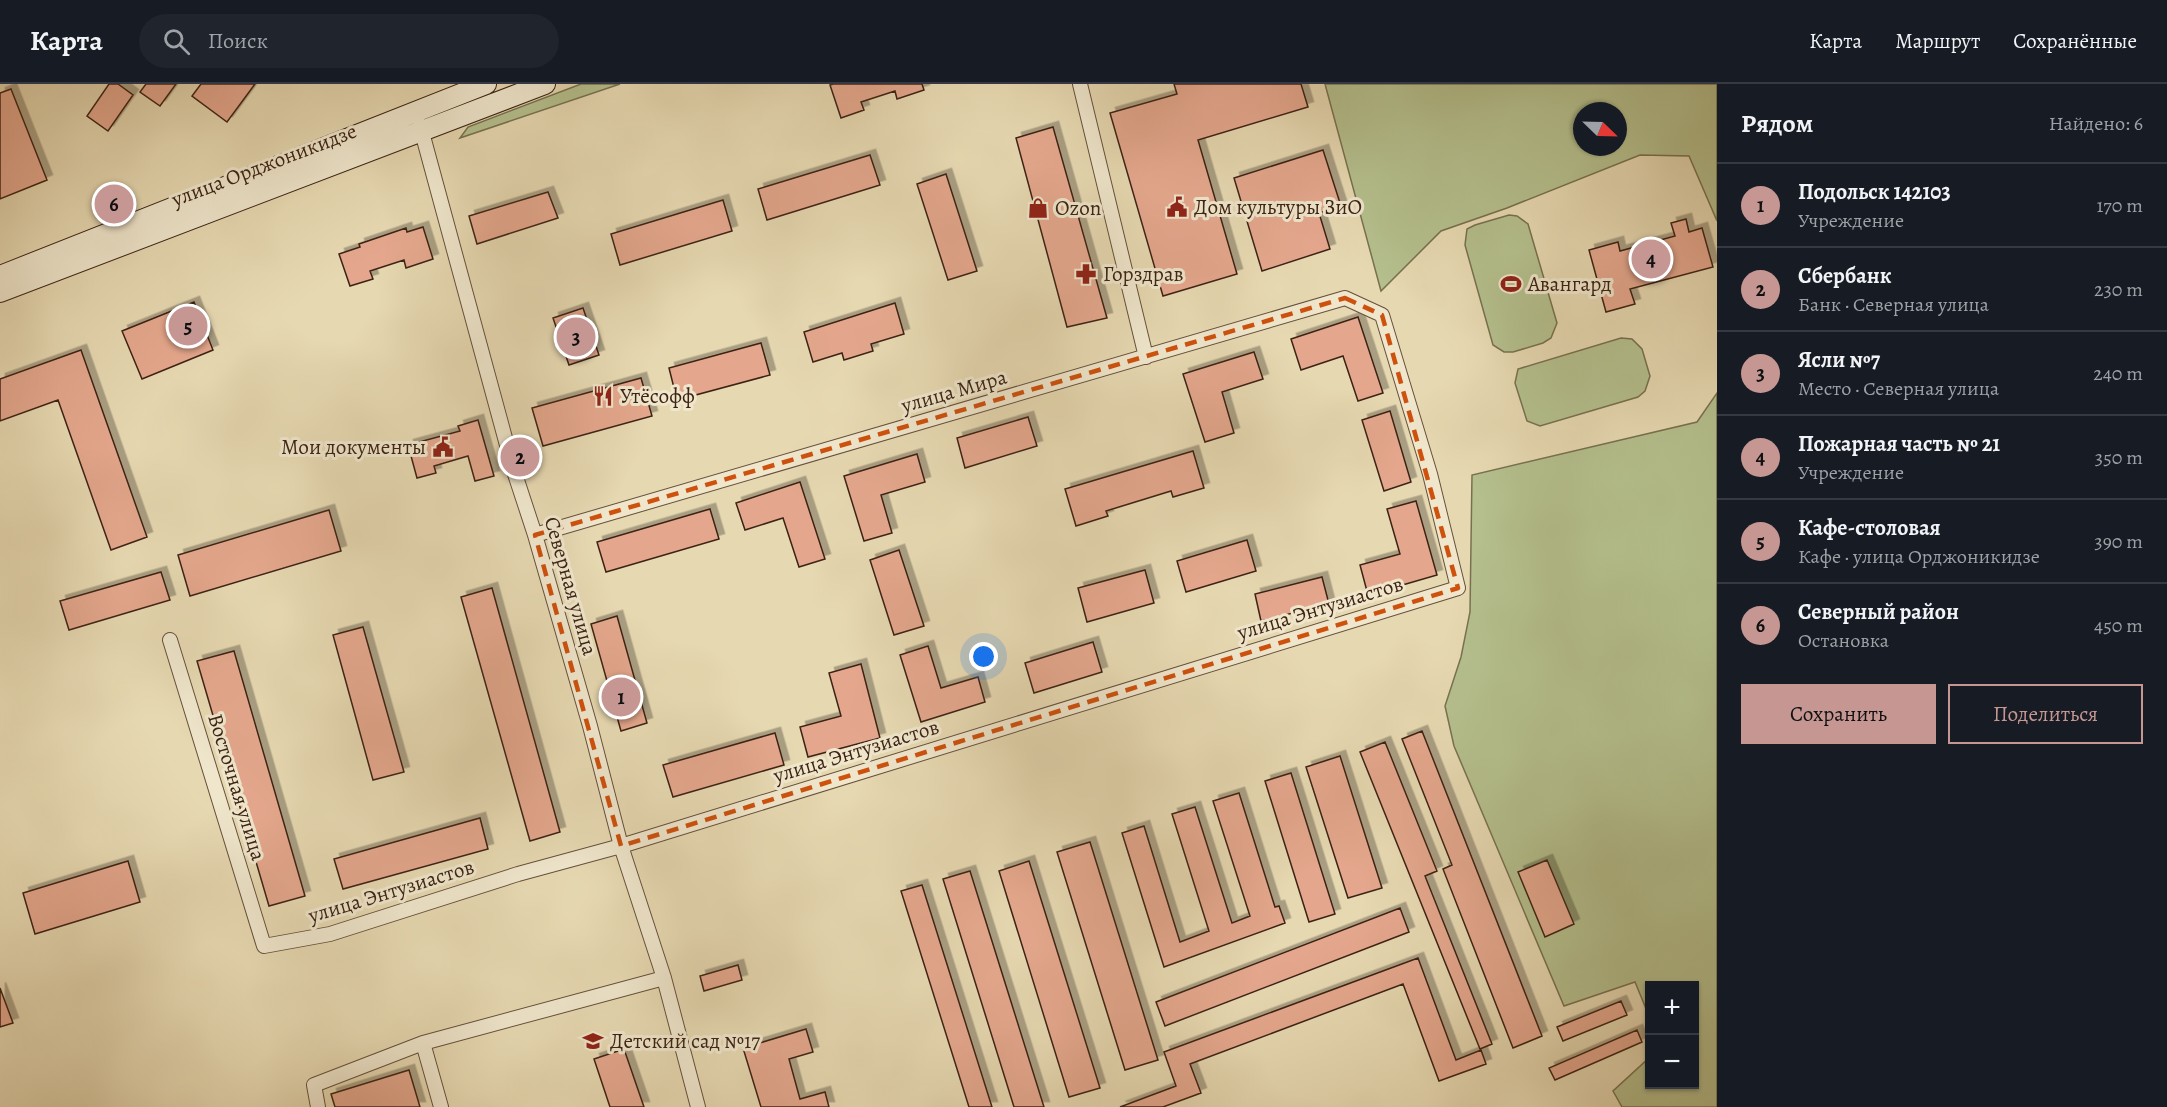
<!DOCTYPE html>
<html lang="ru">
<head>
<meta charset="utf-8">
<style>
  :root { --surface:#171b24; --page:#20242c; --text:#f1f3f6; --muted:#9ea1a6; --line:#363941; --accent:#c59692 }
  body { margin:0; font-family:Alegreya,serif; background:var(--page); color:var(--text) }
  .controls { position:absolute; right:18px; bottom:18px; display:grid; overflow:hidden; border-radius:0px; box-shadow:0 2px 4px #0004 }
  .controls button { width:54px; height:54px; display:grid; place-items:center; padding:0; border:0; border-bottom:2px solid var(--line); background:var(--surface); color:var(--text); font:30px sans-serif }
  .compass { position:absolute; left:1573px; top:18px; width:54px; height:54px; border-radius:50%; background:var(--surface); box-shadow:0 2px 4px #0004; rotate:113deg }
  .you { position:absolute; left:984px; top:573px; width:21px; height:21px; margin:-15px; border:4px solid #fff; border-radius:50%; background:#1a73e8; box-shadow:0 0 0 9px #1a73e833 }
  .badge { display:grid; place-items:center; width:39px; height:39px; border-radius:50%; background:var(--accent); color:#111; font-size:20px; font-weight:700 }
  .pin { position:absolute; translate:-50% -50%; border:3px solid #fff; box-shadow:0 2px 6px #0006 }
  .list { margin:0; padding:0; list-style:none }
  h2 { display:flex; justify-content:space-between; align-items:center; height:78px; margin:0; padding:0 24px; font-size:26px }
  h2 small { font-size:20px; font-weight:400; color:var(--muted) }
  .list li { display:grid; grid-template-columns:39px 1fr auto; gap:18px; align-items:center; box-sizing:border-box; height:84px; padding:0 24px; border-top:2px solid var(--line) }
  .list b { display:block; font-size:22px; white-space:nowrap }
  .list p { margin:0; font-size:20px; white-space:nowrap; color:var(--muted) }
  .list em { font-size:20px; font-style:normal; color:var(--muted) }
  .actions { display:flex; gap:12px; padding:18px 24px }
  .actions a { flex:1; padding:14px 0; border:2px solid var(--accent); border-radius:0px; text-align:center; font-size:21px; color:var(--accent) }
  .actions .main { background:var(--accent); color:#111 }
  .icon { flex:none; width:33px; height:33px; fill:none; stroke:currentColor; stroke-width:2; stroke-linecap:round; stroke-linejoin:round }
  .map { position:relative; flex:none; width:1717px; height:1023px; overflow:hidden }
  header { display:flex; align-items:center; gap:36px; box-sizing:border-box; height:84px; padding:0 30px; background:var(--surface); border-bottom:2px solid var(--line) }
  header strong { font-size:28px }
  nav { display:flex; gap:33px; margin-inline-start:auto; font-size:21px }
  .search { width:420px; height:54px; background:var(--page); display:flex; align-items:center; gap:15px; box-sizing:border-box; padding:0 21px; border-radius:33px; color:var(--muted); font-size:22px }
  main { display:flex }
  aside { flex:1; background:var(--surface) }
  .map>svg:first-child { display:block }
</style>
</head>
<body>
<header>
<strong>Карта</strong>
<div class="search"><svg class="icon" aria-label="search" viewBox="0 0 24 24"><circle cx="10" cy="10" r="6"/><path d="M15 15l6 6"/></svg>Поиск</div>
<nav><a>Карта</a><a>Маршрут</a><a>Сохранённые</a></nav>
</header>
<main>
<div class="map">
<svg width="1717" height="1023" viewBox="0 0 1717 1023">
  <defs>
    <filter id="shadow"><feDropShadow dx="5.5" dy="-5.5" stdDeviation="0" flood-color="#0004"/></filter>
  </defs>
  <rect width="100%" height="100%" fill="#e6d8b1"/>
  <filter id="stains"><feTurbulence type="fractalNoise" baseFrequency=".00333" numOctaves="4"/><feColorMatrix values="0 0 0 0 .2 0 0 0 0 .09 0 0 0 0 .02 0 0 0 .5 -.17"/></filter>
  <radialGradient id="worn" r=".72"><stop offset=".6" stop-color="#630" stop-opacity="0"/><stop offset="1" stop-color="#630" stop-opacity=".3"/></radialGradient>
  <!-- green -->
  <path fill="#b4bf8d" stroke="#787150" stroke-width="1.5" fill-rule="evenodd" d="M 581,0 L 620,0 L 460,54 L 468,43 Z
    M 1325,0 L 1717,0 L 1717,137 L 1689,72 L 1640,71 L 1507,124 L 1441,147 L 1381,207 ZM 1582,27 L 1618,27 L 1618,63 L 1582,63 Z
    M 1509,131 L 1517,132 L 1528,140 L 1557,239 L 1551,254 L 1543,259 L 1513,268 L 1504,268 L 1493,261 L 1465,161 L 1467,145 L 1475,141 Z
    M 1621,254 L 1632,255 L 1642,265 L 1650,292 L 1645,307 L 1638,313 L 1540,342 L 1527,337 L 1515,299 L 1518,285 Z
    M 1717,309 L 1717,1023 L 1622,1023 L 1613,1007 L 1649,974 L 1650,1000 L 1694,1000 L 1694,902 L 1650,902 L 1649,932 L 1635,898 L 1564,922 L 1454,662 L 1445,622 L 1461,573 L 1470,528 L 1472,391 L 1697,338 Z"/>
  <!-- building -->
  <path fill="#e4a78d" stroke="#3c2314" stroke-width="1.5" filter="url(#shadow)" d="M 109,0 L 118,0 L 133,11 L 108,47 L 87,32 Z
    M 146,0 L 176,0 L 160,22 L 140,8 Z
    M 201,0 L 255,0 L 227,38 L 192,12 Z
    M 833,0 L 922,0 L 924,6 L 897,15 L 895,7 L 861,18 L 864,26 L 841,34 L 830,1 Z
    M 1174,0 L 1301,0 L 1308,23 L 1198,56 L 1237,190 L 1163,212 L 1110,29 L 1177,10 Z
    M 11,5 L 47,96 L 0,115 L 0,9 Z
    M 1053,43 L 1107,234 L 1067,243 L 1016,54 Z
    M 1323,66 L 1341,122 L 1319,129 L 1330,165 L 1262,187 L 1234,94 Z
    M 870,71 L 880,101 L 767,136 L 758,105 Z
    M 946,90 L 977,187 L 948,196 L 917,100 Z
    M 548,108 L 558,134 L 477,160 L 469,132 Z
    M 723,116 L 732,147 L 620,181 L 611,150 Z
    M 1686,135 L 1689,148 L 1702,144 L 1713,183 L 1630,205 L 1635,220 L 1606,228 L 1589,166 L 1618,158 L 1620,167 L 1675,152 L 1671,139 Z
    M 423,143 L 433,175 L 406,184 L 404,176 L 370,187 L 373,195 L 350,202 L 339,170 L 360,163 L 359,160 L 406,144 L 407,148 Z
    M 194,218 L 213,266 L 142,295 L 122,247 Z
    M 895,219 L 904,250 L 871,260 L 873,267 L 844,276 L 842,269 L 813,278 L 804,248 Z
    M 583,224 L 599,271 L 569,281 L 553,234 Z
    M 1358,233 L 1383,309 L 1358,317 L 1343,272 L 1301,286 L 1291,255 Z
    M 761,259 L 770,291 L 677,316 L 669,284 Z
    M 81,266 L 147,453 L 111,466 L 58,316 L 0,337 L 0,295 Z
    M 1254,268 L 1263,295 L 1222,308 L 1234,349 L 1205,358 L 1183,290 Z
    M 641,294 L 652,332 L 543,362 L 532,324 Z
    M 1390,327 L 1411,398 L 1384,407 L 1362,336 Z
    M 1028,333 L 1037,362 L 965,384 L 957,354 Z
    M 478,336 L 494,392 L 475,397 L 468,372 L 434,382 L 436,389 L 417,394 L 408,361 L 460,347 L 458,342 Z
    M 1193,367 L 1204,404 L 1173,413 L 1171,407 L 1106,427 L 1108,432 L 1076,442 L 1065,405 Z
    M 917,370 L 925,398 L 881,411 L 892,449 L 864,457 L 844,392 Z
    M 800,398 L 825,475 L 799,483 L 783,434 L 745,446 L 736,419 Z
    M 1416,417 L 1437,491 L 1368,511 L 1360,481 L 1400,470 L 1387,425 Z
    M 710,425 L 719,455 L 606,488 L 597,458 Z
    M 329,426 L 341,467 L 190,512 L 178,471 Z
    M 1247,456 L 1256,487 L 1186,508 L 1177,477 Z
    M 899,466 L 924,542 L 894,551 L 870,476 Z
    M 1145,486 L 1154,519 L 1087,538 L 1078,504 Z
    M 161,488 L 170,516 L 69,546 L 60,517 Z
    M 1322,493 L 1329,520 L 1261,537 L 1255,510 Z
    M 492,504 L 560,748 L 530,757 L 461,513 Z
    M 617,532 L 647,639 L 621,647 L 591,540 Z
    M 363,543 L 404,688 L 373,696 L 333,551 Z
    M 1093,558 L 1102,588 L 1034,609 L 1025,579 Z
    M 928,562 L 941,604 L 978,593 L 985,618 L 921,638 L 900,571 Z
    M 234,567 L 305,812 L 269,822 L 197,577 Z
    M 861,580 L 880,654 L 808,673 L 800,643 L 841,632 L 829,589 Z
    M 1422,647 L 1542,952 L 1513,964 L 1443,785 L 1452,781 L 1402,655 Z
    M 775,649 L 784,681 L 673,713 L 663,681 Z
    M 1385,658 L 1437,787 L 1425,792 L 1492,960 L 1480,965 L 1360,668 Z
    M 1340,672 L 1382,804 L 1348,814 L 1306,683 Z
    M 1291,689 L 1335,830 L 1309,838 L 1265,697 Z
    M 1239,709 L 1275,823 L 1279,822 L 1285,839 L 1164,883 L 1122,749 L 1144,742 L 1180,858 L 1209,847 L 1172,730 L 1195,723 L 1232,839 L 1250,832 L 1213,717 Z
    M 480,734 L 488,765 L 343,805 L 334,775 Z
    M 1090,758 L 1158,976 L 1125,986 L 1057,768 Z
    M 1547,776 L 1574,840 L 1545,853 L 1518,788 Z
    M 128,777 L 140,818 L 35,850 L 23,809 Z
    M 1029,777 L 1100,1004 L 1069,1013 L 999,787 Z
    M 970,787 L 1044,1023 L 1014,1023 L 943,795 Z
    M 922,801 L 992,1023 L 969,1023 L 901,807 Z
    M 1400,824 L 1409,848 L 1165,942 L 1156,918 Z
    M 1418,874 L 1456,976 L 1481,966 L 1486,980 L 1439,997 L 1403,900 L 1190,980 L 1201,1009 L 1163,1023 L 1120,1023 L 1176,1002 L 1164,968 Z
    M 738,881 L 742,896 L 704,907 L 700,892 Z
    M 0,904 L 13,939 L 0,943 Z
    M 1621,917 L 1627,931 L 1563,957 L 1557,943 Z
    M 806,945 L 813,968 L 789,975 L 800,1015 L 825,1008 L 829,1023 L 761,1023 L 743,964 Z
    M 1637,946 L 1642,958 L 1555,996 L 1549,984 Z
    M 624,965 L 644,1023 L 610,1023 L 594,975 Z
    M 409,986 L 420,1023 L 335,1023 L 331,1010 Z"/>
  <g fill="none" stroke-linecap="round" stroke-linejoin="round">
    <!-- street casing -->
    <g stroke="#66503b" stroke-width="16">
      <path id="street" d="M 1080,0 L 1146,273
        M 420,41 L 514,387 L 535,451 L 590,642 L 621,762 L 664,894 L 698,1023
        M 170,556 L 264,862 L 330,850 L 518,790 L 621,762 L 1458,504 L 1430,390 L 1382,231 L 1345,214 L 535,451
        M 423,959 L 441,1023
        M 318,1023 L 314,1001 L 423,959 L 664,894"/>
    </g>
    <!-- secondary casing -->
    <g stroke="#3c2314" stroke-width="22">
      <path id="secondary" d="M 0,192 L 486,0
        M 0,208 L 545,0"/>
    </g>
    <!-- street -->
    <use href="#street" stroke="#efe6cc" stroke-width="14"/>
    <!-- secondary -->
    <use href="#secondary" stroke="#efe6cc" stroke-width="20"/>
  </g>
  <!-- marked area -->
  <path fill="none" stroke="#ce510d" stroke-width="4.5" stroke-dasharray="12 8" stroke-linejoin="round" d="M 1345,214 L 1382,231 L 1458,504 L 621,762 L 535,451 Z"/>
  <!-- icons -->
  <defs>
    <g id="civic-bare" transform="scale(1.62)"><path d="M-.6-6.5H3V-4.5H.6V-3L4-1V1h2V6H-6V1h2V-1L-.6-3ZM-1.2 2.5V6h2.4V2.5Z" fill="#8f2418" stroke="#efe6cc" stroke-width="2.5" paint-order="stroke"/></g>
    <g id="shop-bare" transform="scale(1.62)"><path d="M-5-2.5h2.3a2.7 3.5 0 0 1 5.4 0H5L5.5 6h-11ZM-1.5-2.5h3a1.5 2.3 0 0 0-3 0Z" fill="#8f2418" stroke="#efe6cc" stroke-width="2.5" paint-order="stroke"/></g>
    <g id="pharmacy-bare" transform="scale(1.62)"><path d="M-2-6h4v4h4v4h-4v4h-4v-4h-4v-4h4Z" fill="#8f2418" stroke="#efe6cc" stroke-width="2.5" paint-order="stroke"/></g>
    <g id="stadium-bare" transform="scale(1.62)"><path d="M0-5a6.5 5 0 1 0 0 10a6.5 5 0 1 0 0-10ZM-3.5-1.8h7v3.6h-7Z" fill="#8f2418" stroke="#efe6cc" stroke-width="2.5" paint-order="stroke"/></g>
    <g id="restaurant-bare" transform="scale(1.62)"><path d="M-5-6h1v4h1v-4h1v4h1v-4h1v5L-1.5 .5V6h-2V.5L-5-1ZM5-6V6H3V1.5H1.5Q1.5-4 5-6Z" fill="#8f2418" stroke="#efe6cc" stroke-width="2.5" paint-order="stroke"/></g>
    <g id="school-bare" transform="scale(1.62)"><path d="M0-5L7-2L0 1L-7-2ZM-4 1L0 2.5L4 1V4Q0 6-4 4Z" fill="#8f2418" stroke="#efe6cc" stroke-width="2.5" paint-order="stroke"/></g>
  </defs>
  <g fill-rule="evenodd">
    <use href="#civic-bare" x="1177" y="123"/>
    <use href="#shop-bare" x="1038" y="124"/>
    <use href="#pharmacy-bare" x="1086" y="190"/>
    <use href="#stadium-bare" x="1511" y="200"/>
    <use href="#restaurant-bare" x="603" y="312"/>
    <use href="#civic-bare" x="443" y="363"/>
    <use href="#school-bare" x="593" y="957"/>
  </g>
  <g text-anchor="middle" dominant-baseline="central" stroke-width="6" stroke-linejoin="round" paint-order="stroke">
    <!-- street labels -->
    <g font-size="21" fill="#3c2314" stroke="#efe6cc">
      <text transform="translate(264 81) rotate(-21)">улица Орджоникидзе</text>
      <text transform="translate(954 307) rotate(-16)">улица Мира</text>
      <text transform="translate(571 502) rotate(74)">Северная улица</text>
      <text transform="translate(1320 524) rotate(-17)">улица Энтузиастов</text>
      <text transform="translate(856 667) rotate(-17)">улица Энтузиастов</text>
      <text transform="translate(237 703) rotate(73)">Восточная улица</text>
      <text transform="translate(391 807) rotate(-17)">улица Энтузиастов</text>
    </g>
    <!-- poi labels -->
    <g font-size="21" fill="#3c2314" stroke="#efe6cc" text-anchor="start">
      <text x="1194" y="123">Дом культуры ЗиО</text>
      <text x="1055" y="124">Ozon</text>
      <text x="1103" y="190">Горздрав</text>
      <text x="1528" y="200">Авангард</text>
      <text x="620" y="312">Утёсофф</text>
      <text x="426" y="363" text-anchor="end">Мои документы</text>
      <text x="610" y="957">Детский сад №17</text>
    </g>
  </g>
  <rect width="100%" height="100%" filter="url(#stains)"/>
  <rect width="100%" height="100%" fill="url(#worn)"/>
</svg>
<div class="controls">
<button>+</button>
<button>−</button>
</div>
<svg class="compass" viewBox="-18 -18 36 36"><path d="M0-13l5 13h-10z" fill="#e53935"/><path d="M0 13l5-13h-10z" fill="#9ea1a6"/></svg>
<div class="you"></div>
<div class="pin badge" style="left:621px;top:613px">1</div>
<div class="pin badge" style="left:520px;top:373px">2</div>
<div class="pin badge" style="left:576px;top:253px">3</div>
<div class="pin badge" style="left:1651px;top:175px">4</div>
<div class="pin badge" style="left:188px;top:242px">5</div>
<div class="pin badge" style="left:114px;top:120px">6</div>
</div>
<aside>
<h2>Рядом<small>Найдено: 6</small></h2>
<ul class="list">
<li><span class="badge">1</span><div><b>Подольск 142103</b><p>Учреждение</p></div><em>170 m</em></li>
<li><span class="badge">2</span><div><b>Сбербанк</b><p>Банк · Северная улица</p></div><em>230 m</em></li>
<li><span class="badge">3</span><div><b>Ясли №7</b><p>Место · Северная улица</p></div><em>240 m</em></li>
<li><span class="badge">4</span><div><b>Пожарная часть № 21</b><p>Учреждение</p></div><em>350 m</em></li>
<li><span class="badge">5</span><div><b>Кафе-столовая</b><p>Кафе · улица Орджоникидзе</p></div><em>390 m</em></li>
<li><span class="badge">6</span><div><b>Северный район</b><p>Остановка</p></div><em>450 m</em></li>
</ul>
<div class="actions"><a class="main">Сохранить</a><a>Поделиться</a></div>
</aside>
</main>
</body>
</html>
